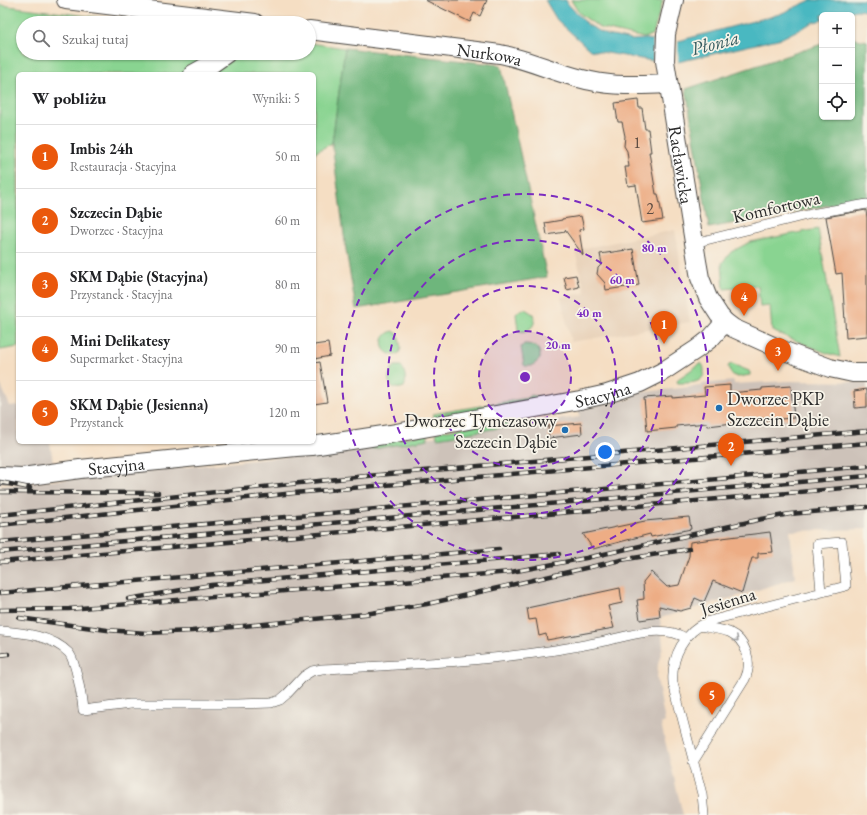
<!DOCTYPE html>
<html lang="pl">
<head>
<meta charset="utf-8">
<style>
  :root { --surface:#fff; --page:#f6f6f6; --text:#202124; --muted:#757577; --line:#e0e0e0; --accent:#ea580c }
  body { margin:0; font-family:"EB Garamond",serif; background:var(--page); color:var(--text) }
  .controls { position:absolute; right:12px; top:12px; display:grid; overflow:hidden; border-radius:6px; box-shadow:0 1px 3px #0004 }
  .controls button { width:36px; height:36px; display:grid; place-items:center; padding:0; border:0; border-bottom:1px solid var(--line); background:var(--surface); color:var(--text); font:20px sans-serif }
  .you { position:absolute; left:605px; top:452px; width:14px; height:14px; margin:-10px; border:3px solid #fff; border-radius:50%; background:#1a73e8; box-shadow:0 0 0 6px #1a73e833 }
  .badge { display:grid; place-items:center; width:26px; height:26px; border-radius:50%; background:var(--accent); color:#fff; font-size:13px; font-weight:700 }
  .pin { position:absolute; translate:-50% -33px; filter:drop-shadow(0 1px 2px #0008) }
  .pin::after { content:''; position:absolute; top:21px; width:14px; height:12px; background:inherit; clip-path:polygon(0 0,100% 0,50% 100%) }
  .list { margin:0; padding:0; list-style:none }
  h2 { display:flex; justify-content:space-between; align-items:center; height:52px; margin:0; padding:0 16px; font-size:17px }
  h2 small { font-size:13px; font-weight:400; color:var(--muted) }
  .list li { display:grid; grid-template-columns:26px 1fr auto; gap:12px; align-items:center; box-sizing:border-box; height:64px; padding:0 16px; border-top:1px solid var(--line) }
  .list b { display:block; font-size:15px; white-space:nowrap }
  .list p { margin:0; font-size:13px; white-space:nowrap; color:var(--muted) }
  .list em { font-size:13px; font-style:normal; color:var(--muted) }
  .icon { flex:none; width:22px; height:22px; fill:none; stroke:currentColor; stroke-width:2; stroke-linecap:round; stroke-linejoin:round }
  .map { position:relative; flex:none; width:867px; height:815px; overflow:hidden }
  .search { position:absolute; background:var(--surface); box-shadow:0 1px 3px #0004; left:16px; top:16px; width:300px; height:44px; display:flex; align-items:center; gap:10px; box-sizing:border-box; padding:0 14px; border-radius:22px; color:var(--muted); font-size:15px }
  .panel { position:absolute; background:var(--surface); box-shadow:0 1px 3px #0004; left:16px; top:72px; width:300px; height:372px; border-radius:6px }
  .map>svg:first-child { display:block }
</style>
</head>
<body>
<div class="map">
<svg width="867" height="815" viewBox="0 0 867 815">
  <rect width="100%" height="100%" fill="#f7f3e8"/>
  <filter id="ink" filterUnits="userSpaceOnUse"><feTurbulence type="fractalNoise" baseFrequency=".025" numOctaves="2"/><feDisplacementMap in="SourceGraphic" scale="8" xChannelSelector="R" yChannelSelector="G"/><feConvolveMatrix kernelMatrix="1 2 1 2 8 2 1 2 1" color-interpolation-filters="sRGB"/></filter>
  <filter id="wash" filterUnits="userSpaceOnUse"><feTurbulence type="fractalNoise" baseFrequency=".012" numOctaves="4" result="noise"/><feDisplacementMap in="SourceGraphic" scale="16" xChannelSelector="R" yChannelSelector="G"/><feGaussianBlur stdDeviation="0.9" result="paint"/><feColorMatrix in="noise" values="0 0 0 0 0 0 0 0 0 0 0 0 0 0 0 0 0 1.4 0 .05"/><feComposite in="paint" operator="in"/></filter>
  <g filter="url(#wash)">
    <rect width="100%" height="100%" fill="#f5dec3"/>
    <!-- built -->
    <path fill="#e7cfb5" d="M 675,230 L 690,322 L 571,342 L 561,297 L 585,293 L 575,250 Z"/>
    <!-- industrial -->
    <path fill="#cdc2b9" d="M 734,381 L 734,384 L 790,381 L 867,382 L 867,529 L 790,531 L 795,578 L 742,595 L 660,618 L 663,646 L 658,664 L 657,679 L 665,722 L 661,724 L 683,815 L 0,815 L 0,486 L 364,449 L 460,432 L 580,417 L 578,408 L 631,399 L 631,396 L 635,393 L 701,386 L 701,384 Z
      M 0,383 L 10,406 L 18,405 L 18,442 L 50,442 L 53,462 L 18,465 L 11,461 L 5,470 L 0,467 Z"/>
    <!-- green -->
    <path fill="#89d491" stroke="#5a805e" d="M 571,0 L 663,0 L 653,34 L 644,38 L 600,28 L 579,13 Z
      M 0,5 L 144,23 L 23,23 L 23,53 L 309,53 L 309,43 L 345,48 L 332,143 L 314,153 L 314,74 L 18,74 L 18,347 L 0,350 Z
      M 818,229 L 840,357 L 824,352 L 772,331 L 770,306 L 760,307 L 758,286 L 724,289 L 722,263 L 731,252 L 750,242 Z
      M 525,309 L 533,314 C 537,324 532,329 523,332 L 518,330 L 516,314 L 520,310 Z
      M 393,331 L 398,334 L 401,348 L 399,353 L 395,355 C 379,354 378,335 393,331 Z
      M 524,344 C 535,344 541,348 540,359 L 532,366 L 525,366 L 524,365 L 521,347 Z
      M 701,363 C 704,366 704,368 704,373 C 703,384 687,383 678,383 L 677,382 L 678,379 Z
      M 732,364 L 749,371 L 750,373 L 750,375 L 738,377 L 732,375 L 728,367 L 729,365 Z
      M 395,366 L 401,366 C 405,370 407,382 404,387 C 389,393 383,376 395,366 Z
      M 530,395 L 543,397 L 540,400 L 434,419 L 433,414 L 527,398 Z
      M 508,419 L 517,425 L 437,438 L 436,432 Z
      M 427,434 L 428,439 L 373,449 L 364,445 Z"/>
    <!-- forest -->
    <path fill="#6eb67b" stroke="#4c7053" d="M 852,38 L 867,41 L 867,198 L 709,228 L 686,89 L 822,44 L 822,117 L 852,117 Z
      M 345,48 L 501,65 L 547,277 L 356,309 L 346,250 L 332,143 Z"/>
    <!-- water -->
    <path fill="#49b8c1" stroke="#3a7276" d="M 545,0 L 566,0 L 568,4 L 588,25 L 607,35 L 632,40 L 646,39 L 655,41 L 678,41 L 780,14 L 811,0 L 867,0 L 867,11 L 856,10 L 838,15 L 822,15 L 822,20 L 814,22 L 782,38 L 678,62 L 653,61 L 590,50 L 557,20 Z"/>
    <!-- pier -->
    <path fill="#f5dec3" d="M 653,39 L 678,39 L 678,64 L 653,63 Z"/>
    <g id="blocks">
      <!-- building -->
      <path fill="#edad85" d="M 425,0 L 487,0 L 480,16 L 474,13 L 470,22 Z
        M 638,100 L 639,108 L 642,108 L 645,129 L 648,129 L 651,152 L 649,152 L 656,194 L 658,194 L 663,220 L 642,223 L 636,185 L 628,186 L 625,167 L 629,167 L 627,151 L 624,146 L 625,136 L 622,122 L 618,122 L 615,103 Z
        M 866,210 L 867,218 L 867,336 L 846,338 L 842,273 L 836,274 L 826,217 Z
        M 581,216 L 584,229 L 579,230 L 583,255 L 565,230 L 565,232 L 547,235 L 545,223 L 562,220 L 562,219 Z
        M 633,249 L 639,285 L 606,290 L 605,283 L 597,274 L 598,268 L 602,264 L 600,254 Z
        M 576,275 L 579,287 L 567,290 L 564,277 Z
        M 328,343 L 330,356 L 314,359 L 314,345 Z
        M 320,362 L 327,402 L 314,404 L 314,363 Z
        M 730,385 L 730,393 L 762,390 L 762,388 L 791,386 L 794,418 L 765,420 L 765,418 L 733,421 L 733,423 L 708,426 L 707,423 L 676,426 L 676,428 L 647,431 L 644,398 L 673,396 L 673,398 L 705,395 L 704,387 Z
        M 867,389 L 867,407 L 855,408 L 854,391 Z
        M 581,423 L 582,434 L 549,438 L 548,426 Z
        M 689,517 L 691,529 L 651,537 L 650,534 L 593,549 L 583,534 L 645,521 Z
        M 770,532 L 773,552 L 758,553 L 758,558 L 752,558 L 742,593 L 713,581 L 704,602 L 695,598 L 691,608 L 680,611 L 659,606 L 660,617 L 640,620 L 637,600 L 644,599 L 643,582 L 651,572 L 667,587 L 679,585 L 689,556 L 690,542 Z
        M 620,588 L 622,603 L 608,606 L 614,628 L 547,640 L 546,634 L 539,636 L 536,619 L 529,620 L 527,608 Z"/>
    </g>
  </g>
  <g filter="url(#ink)">
    <use href="#blocks" fill-opacity="0" stroke="#494642" stroke-width="1"/>
    <g fill="none" stroke-linecap="round" stroke-linejoin="round">
      <!-- service casing -->
      <g stroke="#494642" stroke-width="10">
        <path id="service" d="M 694,243 L 811,214 L 867,204
          M 0,631 C 24,633 51,635 69,653 C 76,662 82,698 83,710 L 130,704 L 237,704 L 271,703 L 280,700 L 287,694 L 304,676 L 312,671 L 322,669 C 415,664 508,661 600,642 C 626,637 661,623 686,638
          M 693,762 L 745,679 C 753,662 746,640 729,632 C 720,629 710,628 700,626
          M 704,815 L 702,794 L 673,683 C 671,656 684,632 709,621 L 846,586 L 842,542 L 817,544 L 821,592"/>
      </g>
      <!-- minor casing -->
      <g stroke="#494642" stroke-width="20">
        <g id="minor">
          <path d="M 66,0 L 255,23"/>
          <path id="s1" d="M 674,0 L 666,34 L 665,61 L 697,261 L 700,278 L 708,298 L 719,315 L 725,322 L 733,328 L 782,350 L 830,368 L 853,373 L 867,373"/>
          <path id="s2" d="M 309,30 L 500,54 C 531,60 560,75 591,81 C 618,87 641,85 668,84"/>
          <path d="M 193,74 L 213,63 L 227,53"/>
          <path id="s3" d="M 0,476 L 22,477 L 80,469 L 296,447 L 312,446 L 390,434 L 580,400 L 607,394 L 640,383 L 662,372 L 697,349 L 711,338 L 725,322"/>
        </g>
      </g>
      <!-- service -->
      <use href="#service" stroke="#fff" stroke-width="9"/>
      <!-- minor -->
      <use href="#minor" stroke="#fff" stroke-width="18"/>
      <!-- rail casing -->
      <g stroke="#2b2b2b" stroke-width="4.5">
        <path id="rail" d="M 0,482 L 30,488
          M 0,492 L 158,493
          M 0,515 L 356,477 L 867,431
          M 0,525 L 294,493 L 867,443
          M 0,542 L 867,466
          M 0,552 L 867,476
          M 0,562 L 867,486
          M 0,593 L 499,549
          M 128,599 L 211,585 L 559,554
          M 0,610 L 69,609 L 511,572 L 586,558 L 762,519 L 790,514 L 867,507
          M 19,618 L 107,630 L 146,633 L 192,631 L 365,614 L 427,604 L 621,560 L 689,549
          M 0,655 L 8,654"/>
      </g>
      <!-- rail -->
      <use href="#rail" stroke="#f7f3e8" stroke-width="3" stroke-dasharray="9" stroke-linecap="butt"/>
    </g>
    <!-- one-way arrows -->
    <defs><path id="oneway-chevron" d="M-2-3.5L2.5 0L-2 3.5" fill="none" stroke-width="1.6" stroke-linecap="round" stroke-linejoin="round"/></defs>
    <use stroke="#a0a0a0" href="#oneway-chevron" transform="translate(736 639) rotate(42)"/>
  </g>
  <!-- distance rings -->
  <circle cx="525" cy="377" r="46" fill="#7b2cbf" fill-opacity=".12"/>
  <g fill="none" stroke="#7b2cbf" stroke-width="2" stroke-dasharray="7 5">
    <circle cx="525" cy="377" r="46"/>
    <circle cx="525" cy="377" r="91"/>
    <circle cx="525" cy="377" r="137"/>
    <circle cx="525" cy="377" r="183"/>
  </g>
  <!-- markers -->
  <g fill="#1f6fb2" stroke="#f7f3e8" stroke-width="1.5">
    <circle cx="719" cy="408" r="4"/>
    <circle cx="565" cy="430" r="4"/>
  </g>
  <g text-anchor="middle" dominant-baseline="central" stroke-width="3.5" stroke-linejoin="round" paint-order="stroke">
    <!-- number labels -->
    <g font-size="16" fill="#5c4c42">
      <text x="637" y="142">1</text>
      <text x="650" y="208">2</text>
    </g>
    <!-- street labels -->
    <g font-size="18" fill="#2b2b2b" stroke="#f7f3e8">
      <text stroke="none"><textPath href="#s2" startOffset="182">Nurkowa</textPath></text>
      <text stroke="none"><textPath href="#s1" startOffset="167">Racławicka</textPath></text>
      <text transform="translate(776 207) rotate(-13)">Komfortowa</text>
      <text stroke="none"><textPath href="#s3" startOffset="609">Stacyjna</textPath></text>
      <text stroke="none"><textPath href="#s3" startOffset="117">Stacyjna</textPath></text>
      <text transform="translate(728 601) rotate(-17)">Jesienna</text>
    </g>
    <!-- poi labels -->
    <g font-size="18" fill="#2b2b2b" stroke="#f7f3e8" text-anchor="start">
      <text x="727" y="398">Dworzec PKP<tspan x="727" dy="21">Szczecin Dąbie</tspan></text>
      <text x="557" y="420" text-anchor="end">Dworzec Tymczasowy<tspan x="557" dy="21">Szczecin Dąbie</tspan></text>
    </g>
    <!-- water labels -->
    <g font-size="19" font-style="italic" fill="#365c60" stroke="#f7f3e8">
      <text transform="translate(715 43) rotate(-15)">Płonia</text>
    </g>
  </g>
  <circle cx="525" cy="377" r="6" fill="#7b2cbf" stroke="#f7f3e8" stroke-width="2"/>
  <g font-size="12" text-anchor="middle" font-weight="bold" fill="#7b2cbf" stroke="#f7f3e8" stroke-width="3.5" stroke-linejoin="round" paint-order="stroke">
    <text x="654" y="252">80 m</text>
    <text x="622" y="284">60 m</text>
    <text x="589" y="317">40 m</text>
    <text x="558" y="349">20 m</text>
  </g>
</svg>
<div class="controls">
<button>+</button>
<button>−</button>
<button><svg class="icon" aria-label="locate" viewBox="0 0 24 24"><circle cx="12" cy="12" r="6"/><path d="M12 2v4M12 18v4M2 12h4M18 12h4"/></svg></button>
</div>
<div class="you"></div>
<div class="pin badge" style="left:664px;top:344px">1</div>
<div class="pin badge" style="left:731px;top:466px">2</div>
<div class="pin badge" style="left:778px;top:371px">3</div>
<div class="pin badge" style="left:744px;top:316px">4</div>
<div class="pin badge" style="left:712px;top:715px">5</div>
<div class="search"><svg class="icon" aria-label="search" viewBox="0 0 24 24"><circle cx="10" cy="10" r="6"/><path d="M15 15l6 6"/></svg>Szukaj tutaj</div>
<section class="panel">
<h2>W pobliżu<small>Wyniki: 5</small></h2>
<ul class="list">
<li><span class="badge">1</span><div><b>Imbis 24h</b><p>Restauracja · Stacyjna</p></div><em>50 m</em></li>
<li><span class="badge">2</span><div><b>Szczecin Dąbie</b><p>Dworzec · Stacyjna</p></div><em>60 m</em></li>
<li><span class="badge">3</span><div><b>SKM Dąbie (Stacyjna)</b><p>Przystanek · Stacyjna</p></div><em>80 m</em></li>
<li><span class="badge">4</span><div><b>Mini Delikatesy</b><p>Supermarket · Stacyjna</p></div><em>90 m</em></li>
<li><span class="badge">5</span><div><b>SKM Dąbie (Jesienna)</b><p>Przystanek</p></div><em>120 m</em></li>
</ul>
</section>
</div>
</body>
</html>
